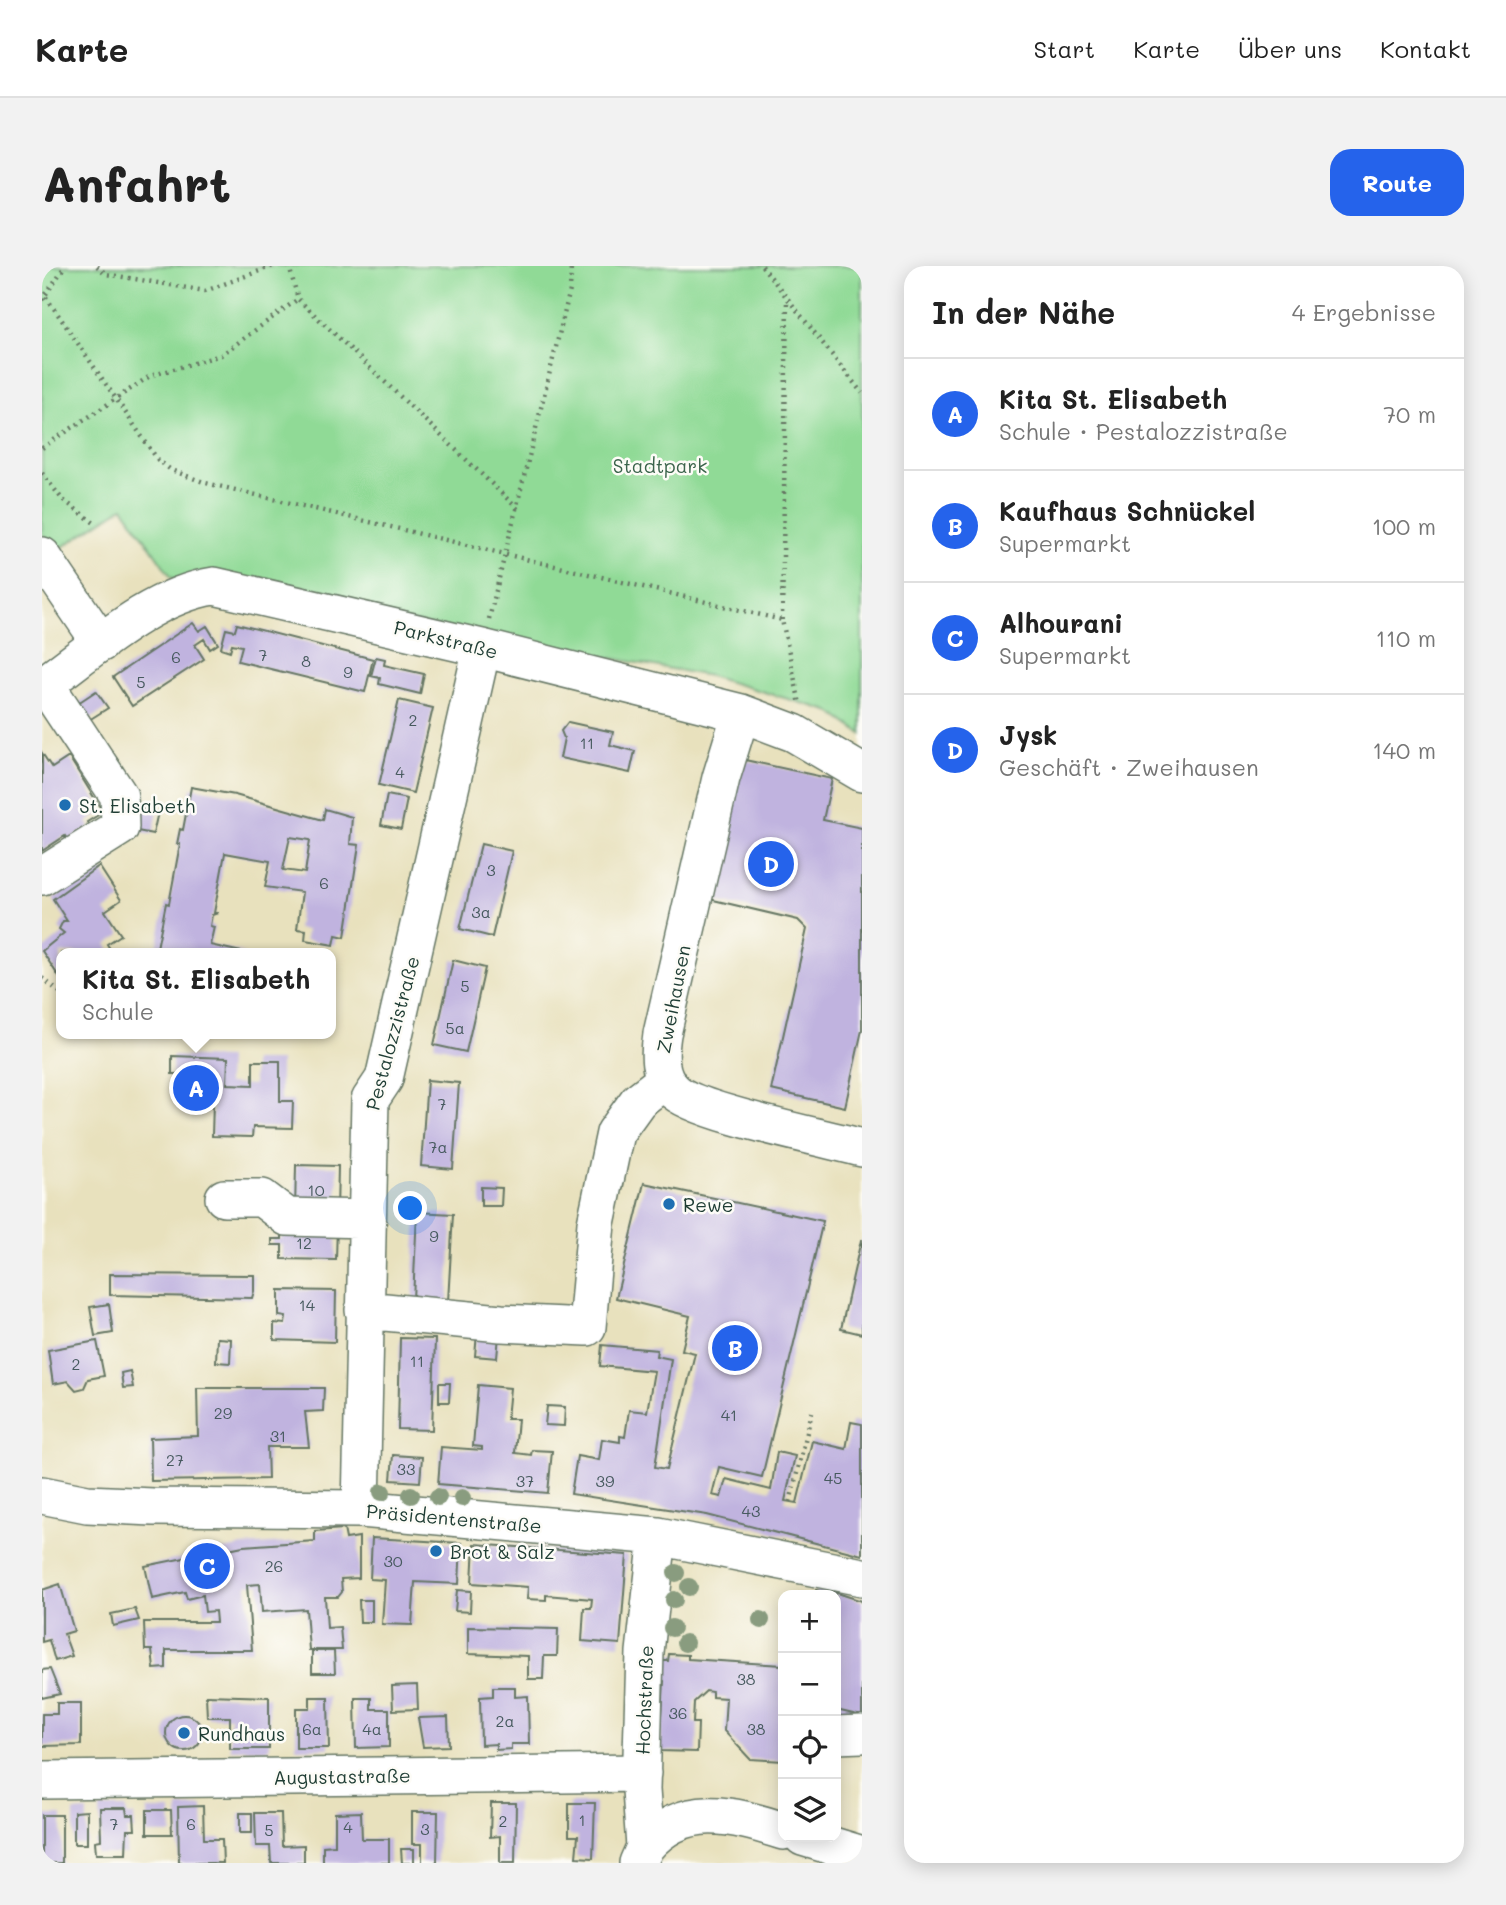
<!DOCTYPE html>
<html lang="de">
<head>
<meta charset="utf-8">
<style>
  :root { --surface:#fff; --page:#f2f2f2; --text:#222; --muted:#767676; --line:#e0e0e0; --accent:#2563eb }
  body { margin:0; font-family:Mali,sans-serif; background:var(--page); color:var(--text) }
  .controls { position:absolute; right:21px; bottom:21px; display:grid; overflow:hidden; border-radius:14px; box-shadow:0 4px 18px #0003 }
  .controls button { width:63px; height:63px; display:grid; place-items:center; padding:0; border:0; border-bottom:2px solid var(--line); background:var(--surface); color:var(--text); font:35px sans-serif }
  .you { position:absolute; left:369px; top:943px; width:24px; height:24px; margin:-18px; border:5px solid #fff; border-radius:50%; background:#1a73e8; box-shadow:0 0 0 10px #1a73e833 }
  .badge { display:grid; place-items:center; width:46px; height:46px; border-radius:50%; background:var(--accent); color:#fff; font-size:23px; font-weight:700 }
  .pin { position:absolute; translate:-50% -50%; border:4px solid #fff; box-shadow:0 2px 7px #0006 }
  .popup { position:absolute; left:14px; top:682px; width:280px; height:91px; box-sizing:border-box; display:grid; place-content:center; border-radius:14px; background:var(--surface); filter:drop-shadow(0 2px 5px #0005); font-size:23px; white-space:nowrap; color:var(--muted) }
  .popup b { font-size:26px; color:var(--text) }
  .popup::after { content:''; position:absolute; left:50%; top:100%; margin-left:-14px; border:14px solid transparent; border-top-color:var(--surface) }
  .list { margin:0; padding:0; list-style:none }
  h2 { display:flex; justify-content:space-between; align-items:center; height:91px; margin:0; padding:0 28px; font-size:30px }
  h2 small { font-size:23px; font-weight:400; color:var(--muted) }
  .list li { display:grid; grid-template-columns:46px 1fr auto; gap:21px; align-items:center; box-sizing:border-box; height:112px; padding:0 28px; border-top:2px solid var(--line) }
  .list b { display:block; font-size:26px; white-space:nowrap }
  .list p { margin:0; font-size:23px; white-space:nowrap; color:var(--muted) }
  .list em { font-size:23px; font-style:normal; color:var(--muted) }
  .icon { flex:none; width:38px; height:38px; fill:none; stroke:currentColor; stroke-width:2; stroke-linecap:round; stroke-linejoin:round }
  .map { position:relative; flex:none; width:820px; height:1597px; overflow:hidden; border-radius:21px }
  header { display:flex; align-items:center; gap:42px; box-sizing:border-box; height:98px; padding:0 35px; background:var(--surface); border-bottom:2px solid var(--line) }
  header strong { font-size:33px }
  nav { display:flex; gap:38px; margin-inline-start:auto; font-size:24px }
  .intro { display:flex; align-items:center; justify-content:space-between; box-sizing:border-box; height:168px; padding:0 42px }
  h1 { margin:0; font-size:49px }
  .button { padding:18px 32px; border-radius:21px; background:var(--accent); color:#fff; font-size:24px; font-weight:700 }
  main { display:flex; gap:42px; padding:0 42px }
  aside { flex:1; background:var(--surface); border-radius:21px; box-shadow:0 4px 18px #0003 }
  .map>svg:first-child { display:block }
</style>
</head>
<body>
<header>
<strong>Karte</strong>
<nav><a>Start</a><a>Karte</a><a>Über uns</a><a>Kontakt</a></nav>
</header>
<div class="intro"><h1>Anfahrt</h1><a class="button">Route</a></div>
<main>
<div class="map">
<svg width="820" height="1597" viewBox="0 0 820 1597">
  <rect width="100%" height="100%" fill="#fdfcf7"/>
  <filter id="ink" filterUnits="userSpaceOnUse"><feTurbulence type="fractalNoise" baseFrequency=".0143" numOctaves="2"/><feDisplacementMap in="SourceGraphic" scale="14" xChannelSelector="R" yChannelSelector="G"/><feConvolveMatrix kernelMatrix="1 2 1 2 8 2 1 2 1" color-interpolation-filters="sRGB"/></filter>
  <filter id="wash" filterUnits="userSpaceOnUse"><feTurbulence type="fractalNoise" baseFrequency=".00686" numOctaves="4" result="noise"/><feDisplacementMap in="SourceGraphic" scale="28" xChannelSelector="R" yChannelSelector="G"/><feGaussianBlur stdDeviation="1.57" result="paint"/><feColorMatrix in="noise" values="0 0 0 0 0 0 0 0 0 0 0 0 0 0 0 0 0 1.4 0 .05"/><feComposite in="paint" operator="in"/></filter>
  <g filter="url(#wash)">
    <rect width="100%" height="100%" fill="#e8e1bd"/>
    <!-- green -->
    <path fill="#90da96" stroke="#588c65" stroke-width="2" d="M 0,0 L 816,0 L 820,5 L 820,468 L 787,445 L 667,410 L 130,312 L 81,241 L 13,286 L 0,267 Z"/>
    <g id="blocks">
      <!-- building -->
      <path fill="#c0b3df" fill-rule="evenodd" d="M 151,357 L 157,365 L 165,360 L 176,378 L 168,383 L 162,373 L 153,379 L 162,393 L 90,440 L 71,411 Z
        M 195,358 L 331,393 L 323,426 L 196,395 L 200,380 L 190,378 L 188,385 L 179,382 L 184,363 L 193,365 Z
        M 334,391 L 343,393 L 342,399 L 382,408 L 378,428 L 337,418 L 338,412 L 329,410 Z
        M 54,425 L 66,442 L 47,454 L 36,437 Z
        M 357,434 L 391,442 L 371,527 L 337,519 Z
        M 526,456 L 571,466 L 568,479 L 593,485 L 588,507 L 518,492 L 522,472 L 519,465 Z
        M 0,487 L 10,502 L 27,491 L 61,546 L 45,556 L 48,561 L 26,575 L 23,570 L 0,585 Z
        M 703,494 L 790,513 L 781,554 L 820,562 L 820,764 L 803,841 L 729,824 L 765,663 L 756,654 L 667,633 L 696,505 Z
        M 149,521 L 193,529 L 281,554 L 283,543 L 310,551 L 308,578 L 317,579 L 303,671 L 294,669 L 292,679 L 263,674 L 264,664 L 255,663 L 260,626 L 223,621 L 228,595 L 183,587 L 172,647 L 176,647 L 170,649 L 168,660 L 172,661 L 168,679 L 204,687 L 114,687 L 124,637 L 127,638 L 138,578 L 135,578 L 138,563 L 141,564 ZM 248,571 L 268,574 L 263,607 L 241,604 Z
        M 345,529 L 365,533 L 359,563 L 339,559 Z
        M 95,542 L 116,546 L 111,568 L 90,564 Z
        M 439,578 L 470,585 L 450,671 L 418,663 Z
        M 57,600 L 79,634 L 63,645 L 79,669 L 65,678 L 68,683 L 62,687 L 19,687 L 19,714 L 0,685 L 22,667 L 17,663 L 21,655 L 25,655 L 11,633 Z
        M 411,694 L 443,702 L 424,786 L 392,779 Z
        M 130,790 L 186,792 L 185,818 L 211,819 L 211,795 L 238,795 L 238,835 L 251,835 L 250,862 L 211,861 L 210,871 L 170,870 L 171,835 L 145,834 L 145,808 L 130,808 Z
        M 385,814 L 417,817 L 411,903 L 379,900 Z
        M 254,899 L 296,900 L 295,947 L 253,946 Z
        M 602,917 L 781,955 L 720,1211 L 677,1201 L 670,1229 L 679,1231 L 684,1213 L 729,1224 L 735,1186 L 753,1190 L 743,1235 L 755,1237 L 770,1175 L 804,1183 L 809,1156 L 820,1158 L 820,1289 L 665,1249 L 529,1228 L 535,1190 L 557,1194 L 560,1173 L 578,1176 L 578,1170 L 583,1171 L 587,1144 L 605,1146 L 612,1105 L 558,1100 L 560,1079 L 615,1084 L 614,1090 L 629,1093 L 613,1201 L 625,1203 L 653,1087 L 640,1084 L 648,1050 L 574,1032 Z
        M 439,921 L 460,922 L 459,940 L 439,940 Z
        M 375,946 L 411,948 L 406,1036 L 371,1034 Z
        M 240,957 L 295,959 L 294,994 L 240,993 L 240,979 L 230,979 L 230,973 L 240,973 Z
        M 819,974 L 820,974 L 820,1068 L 799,1063 Z
        M 68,1008 L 212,1009 L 212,1025 L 210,1032 L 68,1029 Z
        M 237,1024 L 294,1025 L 293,1076 L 232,1074 L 232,1057 L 243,1058 L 244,1051 L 237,1050 Z
        M 67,1038 L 71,1067 L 53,1070 L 48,1041 Z
        M 435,1067 L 457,1069 L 455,1092 L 433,1090 Z
        M 175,1072 L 189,1073 L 188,1097 L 174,1096 Z
        M 358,1072 L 393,1073 L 390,1164 L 356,1163 Z
        M 55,1075 L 62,1110 L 46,1113 L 42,1122 L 34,1124 L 26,1115 L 11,1118 L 6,1084 Z
        M 88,1105 L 91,1121 L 81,1122 L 79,1107 Z
        M 397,1117 L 408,1117 L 407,1136 L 397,1136 Z
        M 436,1119 L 468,1122 L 465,1153 L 476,1153 L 473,1187 L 489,1189 L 490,1184 L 510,1185 L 506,1227 L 396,1218 L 399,1181 L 440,1184 L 440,1181 L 431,1180 Z
        M 155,1122 L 282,1122 L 281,1145 L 263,1146 L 267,1181 L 225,1181 L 226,1213 L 109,1215 L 108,1172 L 156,1170 Z
        M 505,1140 L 523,1141 L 522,1160 L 503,1159 Z
        M 351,1189 L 380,1191 L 378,1216 L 349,1214 Z
        M 302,1263 L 304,1273 L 317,1271 L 317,1312 L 299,1313 L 300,1326 L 296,1331 L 283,1331 L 285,1362 L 298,1361 L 300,1384 L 267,1384 L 264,1343 L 220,1346 L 218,1318 L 205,1319 L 210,1384 L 124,1384 L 124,1402 L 112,1403 L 110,1384 L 103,1384 L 102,1356 L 174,1356 L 173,1345 L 163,1346 L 161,1329 L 145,1333 L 143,1326 L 110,1333 L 103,1300 L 201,1280 L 273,1275 L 273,1265 Z
        M 330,1272 L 419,1277 L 417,1318 L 373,1316 L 370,1359 L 340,1358 L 343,1314 L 328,1313 Z
        M 432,1278 L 585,1289 L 578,1378 L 540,1375 L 542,1342 L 549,1342 L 550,1333 L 504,1329 L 504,1334 L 485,1333 L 486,1321 L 430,1317 Z
        M 18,1318 L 32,1365 L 22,1368 L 30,1390 L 13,1395 L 7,1374 L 0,1376 L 0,1324 Z
        M 415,1324 L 429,1325 L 428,1346 L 413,1345 Z
        M 774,1324 L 785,1327 L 786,1324 L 820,1335 L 820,1450 L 794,1444 L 794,1329 L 773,1329 Z
        M 317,1334 L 330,1334 L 330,1356 L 318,1356 Z
        M 93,1343 L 97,1354 L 71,1360 L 69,1348 Z
        M 426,1361 L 516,1363 L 515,1390 L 502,1390 L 501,1413 L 486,1413 L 486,1390 L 426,1388 Z
        M 270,1385 L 292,1385 L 293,1407 L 270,1407 Z
        M 627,1388 L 646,1389 L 646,1393 L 741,1399 L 741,1495 L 708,1493 L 682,1465 L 684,1432 L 670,1431 L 670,1426 L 664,1425 L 652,1436 L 651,1457 L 656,1457 L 655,1486 L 618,1485 L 622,1415 L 618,1414 L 619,1395 L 626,1395 Z
        M 8,1403 L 18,1428 L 0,1432 L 0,1404 Z
        M 375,1419 L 376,1443 L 351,1444 L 350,1420 Z
        M 451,1421 L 473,1421 L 473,1431 L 486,1430 L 487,1478 L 469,1478 L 469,1483 L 454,1484 L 454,1478 L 439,1479 L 438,1431 L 451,1430 Z
        M 164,1429 L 227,1431 L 227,1483 L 188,1483 L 188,1451 L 165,1451 Z
        M 268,1431 L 286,1431 L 287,1482 L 254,1482 L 254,1442 L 268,1442 Z
        M 313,1432 L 329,1432 L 329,1443 L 347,1443 L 347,1481 L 314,1482 Z
        M 15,1437 L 39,1437 L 39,1479 L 0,1480 L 0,1448 L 15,1448 Z
        M124 1467a18 18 0 1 1 36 0a18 18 0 1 1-36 0Z
        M 406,1451 L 407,1480 L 381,1481 L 376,1452 Z
        M 449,1537 L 474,1537 L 473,1597 L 458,1597 L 458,1570 L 448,1571 Z
        M 527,1537 L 553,1537 L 551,1592 L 534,1591 L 536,1570 L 527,1570 Z
        M 161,1540 L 162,1573 L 180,1573 L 181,1597 L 137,1597 L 136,1541 Z
        M 58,1542 L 84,1542 L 85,1549 L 92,1549 L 93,1564 L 85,1564 L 84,1588 L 54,1588 L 53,1575 L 59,1574 Z
        M 105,1544 L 129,1544 L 130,1568 L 105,1568 Z
        M 45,1545 L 45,1578 L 32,1578 L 32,1546 Z
        M 319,1546 L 320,1573 L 347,1573 L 347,1597 L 281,1597 L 281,1580 L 293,1579 L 293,1547 Z
        M 370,1546 L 396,1546 L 395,1597 L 380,1597 L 380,1578 L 370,1578 Z
        M 198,1547 L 210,1547 L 210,1567 L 198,1567 Z
        M 213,1547 L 239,1547 L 240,1580 L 262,1579 L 262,1597 L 229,1597 L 228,1580 L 214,1580 Z
        M 0,1549 L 20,1549 L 20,1597 L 0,1597 Z
        M 359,1583 L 372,1583 L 372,1597 L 360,1597 Z"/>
    </g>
  </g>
  <g filter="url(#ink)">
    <use href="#blocks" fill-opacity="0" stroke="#657664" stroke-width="2"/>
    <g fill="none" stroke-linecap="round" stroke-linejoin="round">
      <!-- minor casing -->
      <g stroke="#657664" stroke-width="40">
        <path id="minor" d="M 0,290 L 59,377
          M 0,420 C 50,384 110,329 172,320 L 440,382 L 699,447 L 752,467 L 820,507
          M 699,447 L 679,512 L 620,768 C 617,788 616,809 631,824 C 651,846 784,872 820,882
          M 0,610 L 78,561 L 77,530 L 3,418
          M 182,932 L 220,932 L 245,951 L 325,953
          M 322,1044 L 459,1057 L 545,1061 L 554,957 L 573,867 L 596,835 L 623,814
          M 0,1229 L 45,1238 L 111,1241 L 319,1243 L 616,1270 L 820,1311
          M 319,1243 L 328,834 L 342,813 L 440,382
          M 794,1469 L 820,1468
          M 0,1514 L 600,1507
          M 761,1571 L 820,1589
          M 603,1581 C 641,1535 692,1549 741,1565
          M 596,1597 L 603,1581 L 599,1524 L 603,1386 L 616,1270"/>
      </g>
      <!-- path -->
      <path stroke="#657664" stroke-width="4.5" stroke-dasharray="2 5" stroke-linecap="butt" d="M 55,0 L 64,8 L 163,25 L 231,0
        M 247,0 L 256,33 L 476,243
        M 720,0 L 820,127
        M 4,31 L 116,194 L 129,204 L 164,217 L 740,354 L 758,438
        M 0,34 L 23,0
        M 0,182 L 108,110 L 179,89 L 256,33
        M 0,207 L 20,233 L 55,259
        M 447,353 L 528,24 L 529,0
        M 740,354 L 745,34
        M 0,712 L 19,727
        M 748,1236 L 770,1146"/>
      <!-- minor -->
      <use href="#minor" stroke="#fff" stroke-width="37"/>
    </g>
    <!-- trees -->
    <g fill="#899c7f">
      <circle cx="340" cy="1226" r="9"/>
      <circle cx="369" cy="1229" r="9"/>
      <circle cx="396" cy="1231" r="9"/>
      <circle cx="420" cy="1232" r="9"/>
      <circle cx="634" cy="1307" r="9"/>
      <circle cx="647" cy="1321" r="9"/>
      <circle cx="632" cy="1334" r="9"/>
      <circle cx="719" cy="1354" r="9"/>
      <circle cx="630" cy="1362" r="9"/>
      <circle cx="643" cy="1377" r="9"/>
    </g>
  </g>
  <!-- markers -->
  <g fill="#1f6fb2" stroke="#fdfcf7" stroke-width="2.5">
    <circle cx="23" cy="539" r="7"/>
    <circle cx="627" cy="938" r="7"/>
    <circle cx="394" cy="1285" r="7"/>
    <circle cx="142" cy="1467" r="7"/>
  </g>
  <g text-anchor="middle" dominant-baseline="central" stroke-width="5" stroke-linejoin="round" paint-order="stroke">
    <!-- number labels -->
    <g font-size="16" fill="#475a5f">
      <text x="221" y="388">7</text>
      <text x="134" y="390">6</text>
      <text x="264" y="394">8</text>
      <text x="306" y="405">9</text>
      <text x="99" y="415">5</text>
      <text x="371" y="453">2</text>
      <text x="545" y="476">11</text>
      <text x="358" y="505">4</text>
      <text x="449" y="603">3</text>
      <text x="282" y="616">6</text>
      <text x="439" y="645">3a</text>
      <text x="423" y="719">5</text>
      <text x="413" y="761">5a</text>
      <text x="400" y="837">7</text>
      <text x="396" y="880">7a</text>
      <text x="274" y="923">10</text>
      <text x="392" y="969">9</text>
      <text x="262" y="976">12</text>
      <text x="265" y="1038">14</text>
      <text x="375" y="1094">11</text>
      <text x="34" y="1097">2</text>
      <text x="181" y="1146">29</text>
      <text x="687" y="1148">41</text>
      <text x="236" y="1169">31</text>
      <text x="133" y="1193">27</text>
      <text x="364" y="1202">33</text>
      <text x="791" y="1211">45</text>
      <text x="483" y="1214">37</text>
      <text x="563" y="1214">39</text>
      <text x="709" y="1244">43</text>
      <text x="351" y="1294">30</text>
      <text x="232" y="1299">26</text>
      <text x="704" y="1412">38</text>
      <text x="636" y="1446">36</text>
      <text x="463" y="1454">2a</text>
      <text x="270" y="1462">6a</text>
      <text x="330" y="1462">4a</text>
      <text x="714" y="1462">38</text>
      <text x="540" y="1553">1</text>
      <text x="461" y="1554">2</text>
      <text x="72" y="1557">7</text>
      <text x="149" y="1557">6</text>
      <text x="306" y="1560">4</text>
      <text x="383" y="1562">3</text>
      <text x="227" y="1563">5</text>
    </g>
    <!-- park labels -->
    <g font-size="19" fill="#3b644c" stroke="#fdfcf7">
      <text x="618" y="199">Stadtpark</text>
    </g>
    <!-- street labels -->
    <g font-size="19" fill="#1f3d34" stroke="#fdfcf7">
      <text transform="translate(404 373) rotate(14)">Parkstraße</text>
      <text transform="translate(631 733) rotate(-79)">Zweihausen</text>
      <text transform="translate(350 767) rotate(-75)">Pestalozzistraße</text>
      <text transform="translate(412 1252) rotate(5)">Präsidentenstraße</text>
      <text transform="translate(602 1434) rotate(-88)">Hochstraße</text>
      <text transform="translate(300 1510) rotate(-1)">Augustastraße</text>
    </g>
    <!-- poi labels -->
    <g font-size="19" fill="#1f3d34" stroke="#fdfcf7" text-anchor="start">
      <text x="37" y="539">St. Elisabeth</text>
      <text x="641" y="938">Rewe</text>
      <text x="408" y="1285">Brot &amp; Salz</text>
      <text x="156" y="1467">Rundhaus</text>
    </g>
  </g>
</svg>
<div class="controls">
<button>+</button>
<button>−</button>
<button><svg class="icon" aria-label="locate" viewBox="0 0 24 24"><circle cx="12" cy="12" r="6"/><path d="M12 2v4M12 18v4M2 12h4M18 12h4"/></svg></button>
<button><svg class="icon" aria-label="layers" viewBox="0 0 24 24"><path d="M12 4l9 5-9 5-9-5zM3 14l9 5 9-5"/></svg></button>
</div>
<div class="you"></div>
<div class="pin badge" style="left:154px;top:822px">A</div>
<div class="popup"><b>Kita St. Elisabeth</b>Schule</div>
<div class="pin badge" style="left:693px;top:1082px">B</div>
<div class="pin badge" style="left:165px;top:1300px">C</div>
<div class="pin badge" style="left:729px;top:598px">D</div>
</div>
<aside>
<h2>In der Nähe<small>4 Ergebnisse</small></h2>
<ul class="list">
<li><span class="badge">A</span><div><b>Kita St. Elisabeth</b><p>Schule · Pestalozzistraße</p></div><em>70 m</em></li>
<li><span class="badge">B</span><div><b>Kaufhaus Schnückel</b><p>Supermarkt</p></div><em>100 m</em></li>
<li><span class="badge">C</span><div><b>Alhourani</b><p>Supermarkt</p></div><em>110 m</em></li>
<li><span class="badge">D</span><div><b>Jysk</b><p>Geschäft · Zweihausen</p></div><em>140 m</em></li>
</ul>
</aside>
</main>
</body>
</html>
